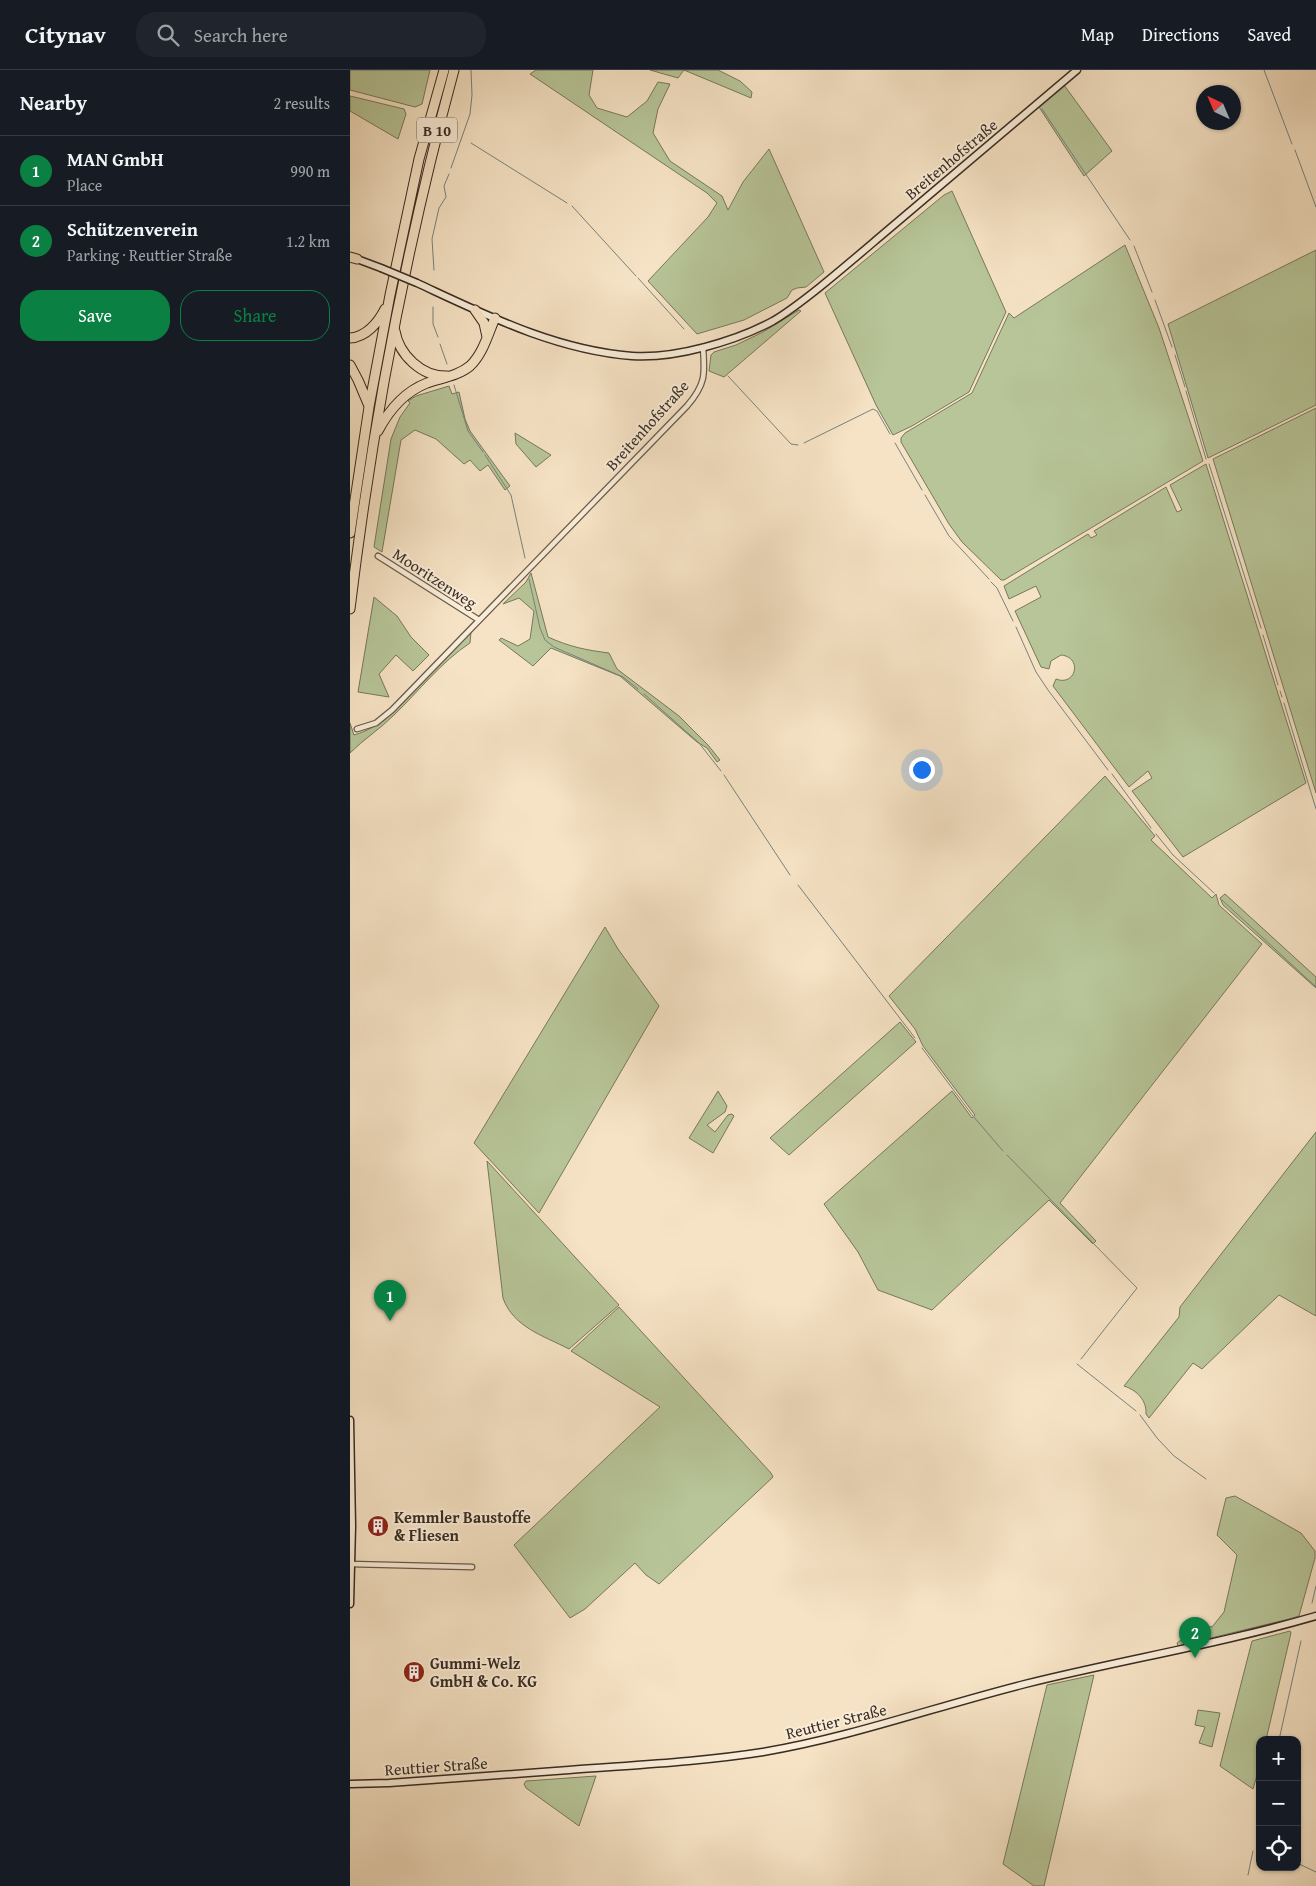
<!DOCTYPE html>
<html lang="en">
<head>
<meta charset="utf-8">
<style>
  :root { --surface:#171b24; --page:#20242c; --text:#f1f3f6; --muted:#9ea1a6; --line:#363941; --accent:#0b8043 }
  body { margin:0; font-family:"Gentium Book Plus",serif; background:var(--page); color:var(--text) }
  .controls { position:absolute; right:15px; bottom:15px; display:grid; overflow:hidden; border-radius:10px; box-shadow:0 1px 4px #0004 }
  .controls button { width:45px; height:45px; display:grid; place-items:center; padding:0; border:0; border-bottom:1px solid var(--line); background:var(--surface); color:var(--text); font:25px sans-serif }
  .compass { position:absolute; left:846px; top:15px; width:45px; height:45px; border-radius:50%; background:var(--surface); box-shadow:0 1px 4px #0004; rotate:316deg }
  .you { position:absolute; left:571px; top:699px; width:18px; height:18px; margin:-12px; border:4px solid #fff; border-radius:50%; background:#1a73e8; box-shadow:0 0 0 8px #1a73e833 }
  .badge { display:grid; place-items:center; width:32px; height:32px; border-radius:50%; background:var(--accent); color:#fff; font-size:16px; font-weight:700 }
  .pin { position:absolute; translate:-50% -41px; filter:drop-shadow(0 1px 2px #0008) }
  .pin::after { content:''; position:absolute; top:26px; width:18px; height:15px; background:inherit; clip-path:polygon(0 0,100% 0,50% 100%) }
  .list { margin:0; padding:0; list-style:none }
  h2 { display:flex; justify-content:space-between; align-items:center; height:65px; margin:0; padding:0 20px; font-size:21px }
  h2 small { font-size:16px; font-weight:400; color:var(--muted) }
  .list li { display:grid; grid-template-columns:32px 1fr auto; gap:15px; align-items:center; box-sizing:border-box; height:70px; padding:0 20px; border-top:1px solid var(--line) }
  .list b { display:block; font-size:19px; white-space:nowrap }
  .list p { margin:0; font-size:16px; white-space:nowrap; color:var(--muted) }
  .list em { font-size:16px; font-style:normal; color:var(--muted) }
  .actions { display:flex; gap:10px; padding:15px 20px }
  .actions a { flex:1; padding:11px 0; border:1px solid var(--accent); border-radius:20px; text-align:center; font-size:18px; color:var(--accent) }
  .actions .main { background:var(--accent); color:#fff }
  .icon { flex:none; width:28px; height:28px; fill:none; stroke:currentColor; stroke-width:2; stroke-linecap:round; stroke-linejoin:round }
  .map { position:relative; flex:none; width:966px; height:1816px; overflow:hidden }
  header { display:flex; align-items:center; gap:30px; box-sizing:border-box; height:70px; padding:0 25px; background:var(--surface); border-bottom:1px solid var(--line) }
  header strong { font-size:24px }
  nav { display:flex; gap:28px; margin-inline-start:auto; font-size:18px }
  .search { width:350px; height:45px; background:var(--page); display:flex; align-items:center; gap:12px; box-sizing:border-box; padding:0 18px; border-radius:20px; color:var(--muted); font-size:19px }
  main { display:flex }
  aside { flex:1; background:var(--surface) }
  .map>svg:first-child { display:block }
</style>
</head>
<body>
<header>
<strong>Citynav</strong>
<div class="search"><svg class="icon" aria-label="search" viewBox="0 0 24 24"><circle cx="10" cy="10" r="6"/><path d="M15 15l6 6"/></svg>Search here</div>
<nav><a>Map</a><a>Directions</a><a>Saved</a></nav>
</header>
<main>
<aside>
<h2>Nearby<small>2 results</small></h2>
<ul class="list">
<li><span class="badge">1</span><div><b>MAN GmbH</b><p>Place</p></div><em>990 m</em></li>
<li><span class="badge">2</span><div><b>Schützenverein</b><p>Parking · Reuttier Straße</p></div><em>1.2 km</em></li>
</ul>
<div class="actions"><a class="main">Save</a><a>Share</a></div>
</aside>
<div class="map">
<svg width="966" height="1816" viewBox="0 0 966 1816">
  <rect width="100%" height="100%" fill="#f6e3c5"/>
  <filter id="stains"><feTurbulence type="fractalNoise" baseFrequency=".004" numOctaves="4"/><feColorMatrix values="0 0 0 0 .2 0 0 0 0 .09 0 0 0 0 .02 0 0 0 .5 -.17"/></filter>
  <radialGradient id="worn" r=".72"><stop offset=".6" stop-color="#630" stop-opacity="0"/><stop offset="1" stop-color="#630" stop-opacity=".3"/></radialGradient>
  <!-- green -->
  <path fill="#b7c598" stroke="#78785d" d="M 0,0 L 80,0 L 72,34 L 65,37 L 0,20 Z
    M 186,0 L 243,0 L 239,25 L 247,38 L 277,47 L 297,31 L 308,12 L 320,14 L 308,39 L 303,63 L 320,91 L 372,126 L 378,140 L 393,112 L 419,79 L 474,202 L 456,217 L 447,218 L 442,220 L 437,228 L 394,250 L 347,264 L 298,211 L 358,147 L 367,133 L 357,123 L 180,4 Z
    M 300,0 L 368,0 L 390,11 L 402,22 L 401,28 L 334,0 L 328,8 Z
    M 714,15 L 762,81 L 734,106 L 689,37 Z
    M 0,26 L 54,39 L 56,44 L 48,69 L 0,41 Z
    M 602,121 L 656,242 L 619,322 L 562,356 L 543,365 L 526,335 L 475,223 L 594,125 Z
    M 775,175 L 809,258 L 853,391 L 654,510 L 651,510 L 612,472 L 599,454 L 551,372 L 551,368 L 555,363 L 622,323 L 659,243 L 664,248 Z
    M 966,180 L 966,335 L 858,388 L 818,254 Z
    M 449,240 L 451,241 L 374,307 L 359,301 L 361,285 L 364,282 L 386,275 L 413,262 Z
    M 99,316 L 102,324 L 109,322 L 115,349 L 120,361 L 160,416 L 155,420 L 138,395 L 130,401 L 120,390 L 114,394 L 86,369 L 65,360 L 51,370 L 32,482 L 24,477 L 41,369 L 50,347 L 60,333 L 58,331 L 66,326 Z
    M 966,338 L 966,723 L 863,389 Z
    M 165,363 L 201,385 L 186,397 L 166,374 Z
    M 856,394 L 956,713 L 833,787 L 782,721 L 802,708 L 798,701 L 779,717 L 703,616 L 706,609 C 726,617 733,587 711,585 L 701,591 L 699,599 L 691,597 L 665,541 L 691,527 L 686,516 L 659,529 L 654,516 L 738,464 L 741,468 L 747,465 L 744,461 L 816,417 L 827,442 L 832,440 L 820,415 Z
    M 181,503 L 198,567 C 220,577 236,580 259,583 L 267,599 L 329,646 L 358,675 L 370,690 L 367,692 L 357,678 L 347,672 L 270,606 L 201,578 L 183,596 L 149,570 L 151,568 L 168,576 L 180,569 L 184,541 L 169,528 L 153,534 L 176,512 Z
    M 24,527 L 47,546 L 61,567 L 79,585 L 63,601 L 46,585 L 29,604 L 39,627 L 8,622 Z
    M 121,562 L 120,573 C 91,592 69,621 44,645 C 30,659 14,669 0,683 L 0,653 L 4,665 C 18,661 29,654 40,645 Z
    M 755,706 L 805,766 L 801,770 L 862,828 L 866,824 L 869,835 L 912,874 L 710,1133 L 746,1171 L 743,1174 L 699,1130 L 582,1240 L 528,1220 L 508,1182 L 474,1134 L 602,1021 L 622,1048 L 625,1045 L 573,976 L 565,959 L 539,926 Z
    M 875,824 L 966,907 L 966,918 L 873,835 L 870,828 Z
    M 255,857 L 268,879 L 309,936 L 189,1143 L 124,1073 Z
    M 550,952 L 566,972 L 439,1085 L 420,1068 Z
    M 368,1021 L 377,1036 L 375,1042 L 357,1055 L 365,1062 L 378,1045 L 382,1044 L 384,1046 L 363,1083 L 339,1068 Z
    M 966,1062 L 966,1246 L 929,1225 L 852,1299 L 843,1293 L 799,1348 L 796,1344 C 797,1331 787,1320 774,1316 L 829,1247 L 830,1237 Z
    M 137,1091 L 269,1235 L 219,1279 C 194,1266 163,1257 153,1228 Z
    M 269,1237 L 421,1403 L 423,1407 L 309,1514 L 296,1505 L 285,1493 L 235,1539 L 220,1548 L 164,1475 L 310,1337 L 221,1281 Z
    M 885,1426 L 951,1463 L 965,1481 L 965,1488 L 949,1546 L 939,1549 L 828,1576 L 827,1573 L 851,1555 L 862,1557 L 874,1542 L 887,1485 L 867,1465 L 876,1428 Z
    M 940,1561 L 941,1563 L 916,1670 L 910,1670 L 910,1695 L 903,1719 L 870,1696 L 902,1571 Z
    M 744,1605 L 694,1816 L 684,1816 L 653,1794 L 697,1615 Z
    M 848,1640 L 870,1643 L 862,1677 L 849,1673 L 855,1657 L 845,1655 Z
    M 246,1706 L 229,1756 L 176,1718 L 174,1714 L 176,1711 Z"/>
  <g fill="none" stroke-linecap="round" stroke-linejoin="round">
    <!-- stream -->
    <path stroke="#77837f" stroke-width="1" d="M 914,0 L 942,74
      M 692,39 L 780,170
      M 121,73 L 217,133
      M 945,80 L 966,137
      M 101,98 L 120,44 L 122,25 L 121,0
      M 222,136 L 286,206
      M 784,176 L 802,222
      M 84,200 L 82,169 L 89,138 L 96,127 L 94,116 L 99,104
      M 288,208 L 334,259
      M 805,230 L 822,277
      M 83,237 L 83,254 L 88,267
      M 90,274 L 97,294
      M 825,285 L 835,317
      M 378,306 L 441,374 L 448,375
      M 104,315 L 118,361 L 133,382
      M 836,321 L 856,389
      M 454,373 L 523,339 L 527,341 L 540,364
      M 545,373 L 572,420
      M 135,385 L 161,425 L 175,488
      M 859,394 L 911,558
      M 575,425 L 599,466 L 639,509
      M 179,509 L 190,558 L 195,570 L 204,577 L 273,607 L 288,619
      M 641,512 L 647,518 L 663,551
      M 666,557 L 686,602 L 698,620 L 758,700
      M 913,565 L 928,615
      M 930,621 L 932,627
      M 294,624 L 349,673 L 371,701
      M 934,633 L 966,739
      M 762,704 L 801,758
      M 374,705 L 440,805
      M 806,764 L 823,785 L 864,823
      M 448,815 L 565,968
      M 872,830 L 966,917
      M 572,978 L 623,1046 L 653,1081
      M 657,1085 L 787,1218 L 731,1289
      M 727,1294 L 786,1341
      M 790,1345 L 807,1368 L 824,1386 L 856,1409
      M 962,1533 L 966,1516
      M 929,1670 L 951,1571
      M 907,1766 L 910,1752
      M 907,1774 L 910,1775
      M 947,1793 L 966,1802
      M 898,1805 L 903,1781"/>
    <!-- street casing -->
    <g stroke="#695a4b" stroke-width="7">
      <path id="street" d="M 28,486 L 129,550
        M 7,659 L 26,653 L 42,640 L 337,336 C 356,314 355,304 353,277
        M 0,1494 L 122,1497"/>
    </g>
    <!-- secondary casing -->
    <g stroke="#3a2c22" stroke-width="9">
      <path id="secondary" d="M 7,189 L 31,198
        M 67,213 C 136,245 205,280 282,286 C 325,289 386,271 423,251 C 440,241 455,229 470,217 C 491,200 512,182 532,165 C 597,110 662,55 727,0
        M 0,1350 L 2,1456 L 0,1534
        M 0,1714 L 39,1713 C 99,1709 159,1704 219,1700 C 283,1695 349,1692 413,1682 C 502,1667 587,1636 675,1614 C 771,1590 870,1574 966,1546"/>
    </g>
    <!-- highway casing -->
    <g stroke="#3a2c22" stroke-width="11">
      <path id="highway" d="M 0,187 L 7,189
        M 125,240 L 134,253 L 137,267
        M 45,261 C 49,285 72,307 97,306
        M 0,268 C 16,267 28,253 35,239
        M 0,295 L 8,310 L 19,336
        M 28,361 C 39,340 54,322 77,313 C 91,308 108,306 120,296 C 133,284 138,264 145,248
        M 0,463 L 19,337 L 40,225 L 69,89 L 94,0
        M 0,539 C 22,357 56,177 104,0"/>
    </g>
    <!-- street -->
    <use href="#street" stroke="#f9edd9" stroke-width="4.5"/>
    <!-- secondary -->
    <use href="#secondary" stroke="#f9edd9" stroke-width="6"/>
    <!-- highway -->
    <use href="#highway" stroke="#f6e3c5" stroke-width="9"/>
    <!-- secondary-bridge casing -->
    <g stroke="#3a2c22" stroke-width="9" stroke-linecap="butt">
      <path id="secondary-bridge" d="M 31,198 L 67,213"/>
    </g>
    <!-- secondary-bridge -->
    <use href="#secondary-bridge" stroke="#f9edd9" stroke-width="6"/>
  </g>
  <!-- icons -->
  <defs>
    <g id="building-disc" transform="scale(1.125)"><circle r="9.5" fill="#8f2418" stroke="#f9edd9"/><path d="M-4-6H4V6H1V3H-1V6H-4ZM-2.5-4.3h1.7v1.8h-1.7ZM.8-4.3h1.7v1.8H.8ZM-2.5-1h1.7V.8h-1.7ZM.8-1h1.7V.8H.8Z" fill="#fff"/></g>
  </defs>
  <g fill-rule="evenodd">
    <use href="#building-disc" x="28" y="1456"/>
    <use href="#building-disc" x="64" y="1602"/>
  </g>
  <g text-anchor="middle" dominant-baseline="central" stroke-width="4" stroke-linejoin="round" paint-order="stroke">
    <!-- shield labels -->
    <rect fill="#f9edd9" stroke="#736659" stroke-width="1" x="67" y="47.5" width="40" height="25" rx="4"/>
    <g font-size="15" font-weight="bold" fill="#3a2c22">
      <text x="87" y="60">B 10</text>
    </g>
    <!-- street labels -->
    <g font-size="16" fill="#3a2c22" stroke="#f9edd9">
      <text transform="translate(601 89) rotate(-40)">Breitenhofstraße</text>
      <text transform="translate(297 355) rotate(-48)">Breitenhofstraße</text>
      <text transform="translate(85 508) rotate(33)">Mooritzenweg</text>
      <text transform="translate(486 1651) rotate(-14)">Reuttier Straße</text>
      <text transform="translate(86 1696) rotate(-4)">Reuttier Straße</text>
    </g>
    <!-- poi labels -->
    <g font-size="16" font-weight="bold" fill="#3a2c22" stroke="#f9edd9" text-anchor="start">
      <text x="44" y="1447">Kemmler Baustoffe<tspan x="44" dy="18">&amp; Fliesen</tspan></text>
      <text x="80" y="1593">Gummi-Welz<tspan x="80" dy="18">GmbH &amp; Co. KG</tspan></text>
    </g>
  </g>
  <rect width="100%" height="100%" filter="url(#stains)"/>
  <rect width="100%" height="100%" fill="url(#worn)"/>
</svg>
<div class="controls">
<button>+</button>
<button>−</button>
<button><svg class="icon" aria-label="locate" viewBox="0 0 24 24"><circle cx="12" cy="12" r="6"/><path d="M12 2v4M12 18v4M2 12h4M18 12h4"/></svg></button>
</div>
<svg class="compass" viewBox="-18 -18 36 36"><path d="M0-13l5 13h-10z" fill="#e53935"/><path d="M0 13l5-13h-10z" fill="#9ea1a6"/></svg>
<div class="you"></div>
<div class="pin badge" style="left:40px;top:1251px">1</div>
<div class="pin badge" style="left:845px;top:1588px">2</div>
</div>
</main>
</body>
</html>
